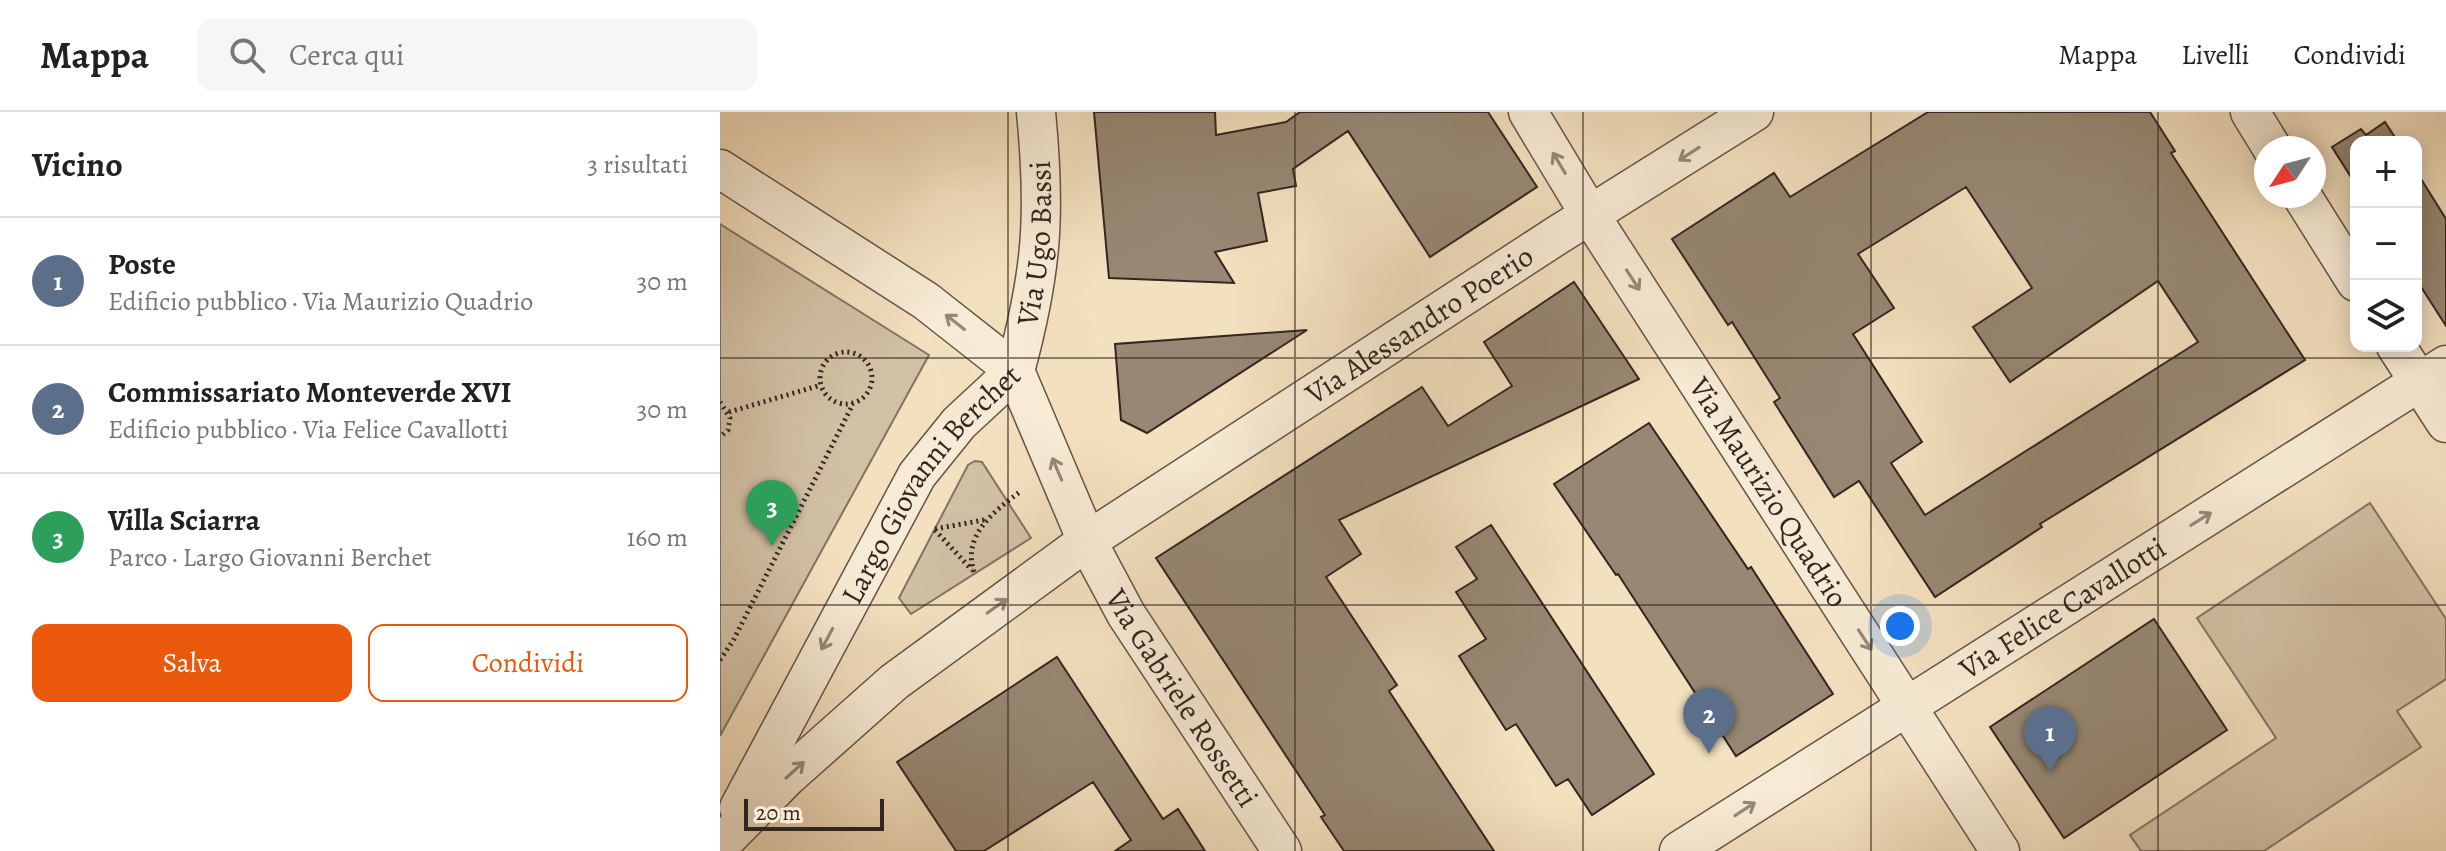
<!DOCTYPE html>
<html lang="it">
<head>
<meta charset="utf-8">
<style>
  :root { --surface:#fff; --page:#f6f6f6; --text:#222; --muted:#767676; --line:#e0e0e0; --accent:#ea580c }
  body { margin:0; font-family:Alegreya,serif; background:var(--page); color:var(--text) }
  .controls { position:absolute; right:24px; top:24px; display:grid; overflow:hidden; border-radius:16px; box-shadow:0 4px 20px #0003 }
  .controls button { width:72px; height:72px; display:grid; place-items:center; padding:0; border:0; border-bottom:2px solid var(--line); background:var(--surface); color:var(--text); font:40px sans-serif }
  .compass { position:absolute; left:1534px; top:24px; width:72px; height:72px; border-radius:50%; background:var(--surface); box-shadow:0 4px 20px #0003; rotate:234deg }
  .scale { position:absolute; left:24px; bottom:20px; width:140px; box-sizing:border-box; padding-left:8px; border:4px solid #332621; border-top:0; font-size:22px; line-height:28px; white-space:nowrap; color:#332621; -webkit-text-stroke:6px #f7ebd5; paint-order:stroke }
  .you { position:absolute; left:1180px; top:514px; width:28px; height:28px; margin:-20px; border:6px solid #fff; border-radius:50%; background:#1a73e8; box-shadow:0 0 0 12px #1a73e833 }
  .badge { display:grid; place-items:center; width:52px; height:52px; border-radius:50%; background:var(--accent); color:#fff; font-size:26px; font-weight:700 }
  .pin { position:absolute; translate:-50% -66px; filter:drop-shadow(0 2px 4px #0008) }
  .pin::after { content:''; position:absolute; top:42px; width:28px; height:24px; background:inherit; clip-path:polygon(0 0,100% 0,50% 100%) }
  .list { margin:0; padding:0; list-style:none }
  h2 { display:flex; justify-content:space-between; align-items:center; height:104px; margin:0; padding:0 32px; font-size:34px }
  h2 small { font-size:26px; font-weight:400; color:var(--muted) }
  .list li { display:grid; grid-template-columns:52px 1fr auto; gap:24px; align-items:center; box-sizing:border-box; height:128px; padding:0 32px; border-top:2px solid var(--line) }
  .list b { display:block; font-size:30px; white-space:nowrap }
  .list p { margin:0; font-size:26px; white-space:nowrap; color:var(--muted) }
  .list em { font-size:26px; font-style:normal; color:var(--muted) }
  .actions { display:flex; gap:16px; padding:24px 32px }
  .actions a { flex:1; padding:18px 0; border:2px solid var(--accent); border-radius:16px; text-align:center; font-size:28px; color:var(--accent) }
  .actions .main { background:var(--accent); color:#fff }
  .icon { flex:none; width:44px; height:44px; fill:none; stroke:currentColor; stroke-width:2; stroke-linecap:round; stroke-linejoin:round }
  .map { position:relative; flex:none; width:1726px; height:739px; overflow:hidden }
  header { display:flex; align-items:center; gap:48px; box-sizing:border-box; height:112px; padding:0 40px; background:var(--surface); border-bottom:2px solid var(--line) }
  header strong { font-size:38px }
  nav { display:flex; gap:44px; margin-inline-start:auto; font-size:28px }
  .search { width:560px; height:72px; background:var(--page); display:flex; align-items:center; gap:20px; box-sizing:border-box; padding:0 28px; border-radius:16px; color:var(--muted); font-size:30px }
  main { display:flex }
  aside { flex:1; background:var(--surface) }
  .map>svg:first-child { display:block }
</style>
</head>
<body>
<header>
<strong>Mappa</strong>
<div class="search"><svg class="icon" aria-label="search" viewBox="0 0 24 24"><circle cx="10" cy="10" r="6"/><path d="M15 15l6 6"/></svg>Cerca qui</div>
<nav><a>Mappa</a><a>Livelli</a><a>Condividi</a></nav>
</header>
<main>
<aside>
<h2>Vicino<small>3 risultati</small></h2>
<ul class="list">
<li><span class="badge" style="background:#5c6f8a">1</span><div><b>Poste</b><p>Edificio pubblico · Via Maurizio Quadrio</p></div><em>30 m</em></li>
<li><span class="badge" style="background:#5c6f8a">2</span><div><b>Commissariato Monteverde XVI</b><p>Edificio pubblico · Via Felice Cavallotti</p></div><em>30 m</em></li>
<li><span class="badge" style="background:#2e9e5b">3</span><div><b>Villa Sciarra</b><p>Parco · Largo Giovanni Berchet</p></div><em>160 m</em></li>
</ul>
<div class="actions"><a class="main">Salva</a><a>Condividi</a></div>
</aside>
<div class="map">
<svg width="1726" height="739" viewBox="0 0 1726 739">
  <rect width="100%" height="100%" fill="#f3e0bf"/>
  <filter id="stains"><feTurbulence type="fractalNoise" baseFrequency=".0025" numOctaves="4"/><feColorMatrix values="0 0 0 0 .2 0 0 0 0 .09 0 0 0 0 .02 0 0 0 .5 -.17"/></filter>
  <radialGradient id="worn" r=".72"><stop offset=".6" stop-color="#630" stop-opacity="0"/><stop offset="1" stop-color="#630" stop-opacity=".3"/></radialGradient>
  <!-- green -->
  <path fill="#d2c0a4" stroke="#827362" stroke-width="2" d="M 0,112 L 209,243 L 0,624 Z
    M 255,349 L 262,350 L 311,426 L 191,502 L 179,486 L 248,353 Z
    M 1650,391 L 1726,507 L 1726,567 L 1677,599 L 1701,635 L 1544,739 L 1421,739 L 1410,723 L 1556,626 L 1477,506 Z"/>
  <!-- building -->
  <path fill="#978773" stroke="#332621" stroke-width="2" fill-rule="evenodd" d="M 374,0 L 495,0 L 496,23 L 566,10 L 580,0 L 768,0 L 817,75 L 710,145 L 628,19 L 573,57 L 576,74 L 538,81 L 547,129 L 495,140 L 514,171 L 389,166 Z
    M 1208,0 L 1430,0 L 1455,39 L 1451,41 L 1585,248 L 1320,412 L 1322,415 L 1215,485 L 1139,369 L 1114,385 L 1054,290 L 1060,286 L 1012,210 L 1008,213 L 952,127 L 1054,61 L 1070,85 ZM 1246,75 L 1312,176 L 1253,215 L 1290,270 L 1438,169 L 1478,230 L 1205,403 L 1171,351 L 1202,330 L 1133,222 L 1174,196 L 1138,142 Z
    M 1665,10 L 1678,30 L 1636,30 L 1636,73 L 1612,35 L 1641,17 L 1646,23 Z
    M 1696,59 L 1726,107 L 1726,214 L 1696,167 Z
    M 854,170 L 919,267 L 619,408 L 641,442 L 606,465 L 677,573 L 669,579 L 774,739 L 624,739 L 601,705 L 605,703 L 436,446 L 702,275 L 728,314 L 792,274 L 764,230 Z
    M 587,218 L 427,321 L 401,308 L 395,232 Z
    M 929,311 L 1028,457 L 1031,455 L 1113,582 L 1016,644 L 898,462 L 896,463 L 834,372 Z
    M 771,413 L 934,662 L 872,703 L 848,667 L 836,674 L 796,612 L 786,618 L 739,544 L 766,527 L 736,480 L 757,467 L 736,435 Z
    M 1434,507 L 1507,618 L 1344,726 L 1270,615 Z
    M 337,545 L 443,707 L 458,697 L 485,739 L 395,739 L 411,728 L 373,670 L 264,739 L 236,739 L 177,650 Z"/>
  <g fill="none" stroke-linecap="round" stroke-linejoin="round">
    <!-- street casing -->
    <g stroke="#635448" stroke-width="41">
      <g id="street">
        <path id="s1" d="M 808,0 L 870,103 L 1280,739"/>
        <path d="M 1530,0 L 1552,36"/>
        <path id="s2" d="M 0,57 L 206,189 L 295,259 L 367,429 L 406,502 L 562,739"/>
        <path d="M 1582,84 L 1636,170"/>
        <path d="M 1676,234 L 1726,311"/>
        <path id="s3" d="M 295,259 C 322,160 326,103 316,0"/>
        <path id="s4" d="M 19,696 L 197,363 L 239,311 L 295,259"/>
        <path id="s5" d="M 0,733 L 67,665 L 174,570 L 367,429 L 836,124 L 1034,0"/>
        <path id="s6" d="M 959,739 L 1726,253"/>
      </g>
    </g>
    <!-- path -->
    <path stroke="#332621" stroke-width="5" stroke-dasharray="2 4" stroke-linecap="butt" d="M100 266a26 26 0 1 1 52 0a26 26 0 1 1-52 0Z
      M 0,290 L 10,306 L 8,318 L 0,325
      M 9,300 L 101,273
      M 215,417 L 264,408
      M 215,418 L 252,458
      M 254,460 C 242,422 275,399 301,379
      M 0,548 L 13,529 L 133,292"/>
    <!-- street -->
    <use href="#street" stroke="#f7ebd5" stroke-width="38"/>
  </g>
  <!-- one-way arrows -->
  <defs><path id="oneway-shaft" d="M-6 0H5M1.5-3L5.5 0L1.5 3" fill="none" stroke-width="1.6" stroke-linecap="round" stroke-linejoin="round" transform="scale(2)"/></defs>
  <g stroke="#95887b">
    <use href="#oneway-shaft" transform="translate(969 42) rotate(147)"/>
    <use href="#oneway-shaft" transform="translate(839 51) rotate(-121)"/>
    <use href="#oneway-shaft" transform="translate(913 168) rotate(57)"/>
    <use href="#oneway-shaft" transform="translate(235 210) rotate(-142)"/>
    <use href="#oneway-shaft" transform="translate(337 357) rotate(-113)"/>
    <use href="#oneway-shaft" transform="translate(1481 407) rotate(-32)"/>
    <use href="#oneway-shaft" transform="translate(277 494) rotate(-36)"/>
    <use href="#oneway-shaft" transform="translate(107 527) rotate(118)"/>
    <use href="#oneway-shaft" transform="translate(1145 528) rotate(57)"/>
    <use href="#oneway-shaft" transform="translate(75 658) rotate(-42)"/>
    <use href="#oneway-shaft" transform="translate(1025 697) rotate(-33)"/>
  </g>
  <!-- grid -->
  <path fill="none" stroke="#332621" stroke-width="2" stroke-opacity="0.55" d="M 288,0 L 288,739M 575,0 L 575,739M 863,0 L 863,739M 1151,0 L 1151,739M 1438,0 L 1438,739M 0,246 L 1726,246M 0,493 L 1726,493"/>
  <g text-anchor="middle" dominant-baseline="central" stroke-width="6" stroke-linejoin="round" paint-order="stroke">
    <!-- street labels -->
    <g font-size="30" fill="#332621" stroke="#f7ebd5">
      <text stroke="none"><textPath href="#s3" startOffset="130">Via Ugo Bassi</textPath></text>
      <text stroke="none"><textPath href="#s5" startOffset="874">Via Alessandro Poerio</textPath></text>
      <text stroke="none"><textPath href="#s1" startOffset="450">Via Maurizio Quadrio</textPath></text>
      <text stroke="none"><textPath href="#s4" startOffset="378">Largo Giovanni Berchet</textPath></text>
      <text stroke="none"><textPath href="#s6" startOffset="454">Via Felice Cavallotti</textPath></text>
      <text stroke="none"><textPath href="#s2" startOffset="726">Via Gabriele Rossetti</textPath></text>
    </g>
  </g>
  <rect width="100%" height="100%" filter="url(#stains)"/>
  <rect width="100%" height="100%" fill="url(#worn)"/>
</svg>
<div class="controls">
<button>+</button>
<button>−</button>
<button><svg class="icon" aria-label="layers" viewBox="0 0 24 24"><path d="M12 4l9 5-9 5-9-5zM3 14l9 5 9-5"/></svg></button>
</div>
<svg class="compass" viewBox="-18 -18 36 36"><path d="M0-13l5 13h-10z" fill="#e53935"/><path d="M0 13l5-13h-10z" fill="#767676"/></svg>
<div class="scale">20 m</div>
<div class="you"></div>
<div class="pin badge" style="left:1330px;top:660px;background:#5c6f8a">1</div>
<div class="pin badge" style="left:989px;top:642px;background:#5c6f8a">2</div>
<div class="pin badge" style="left:52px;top:434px;background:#2e9e5b">3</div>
</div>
</main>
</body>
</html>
